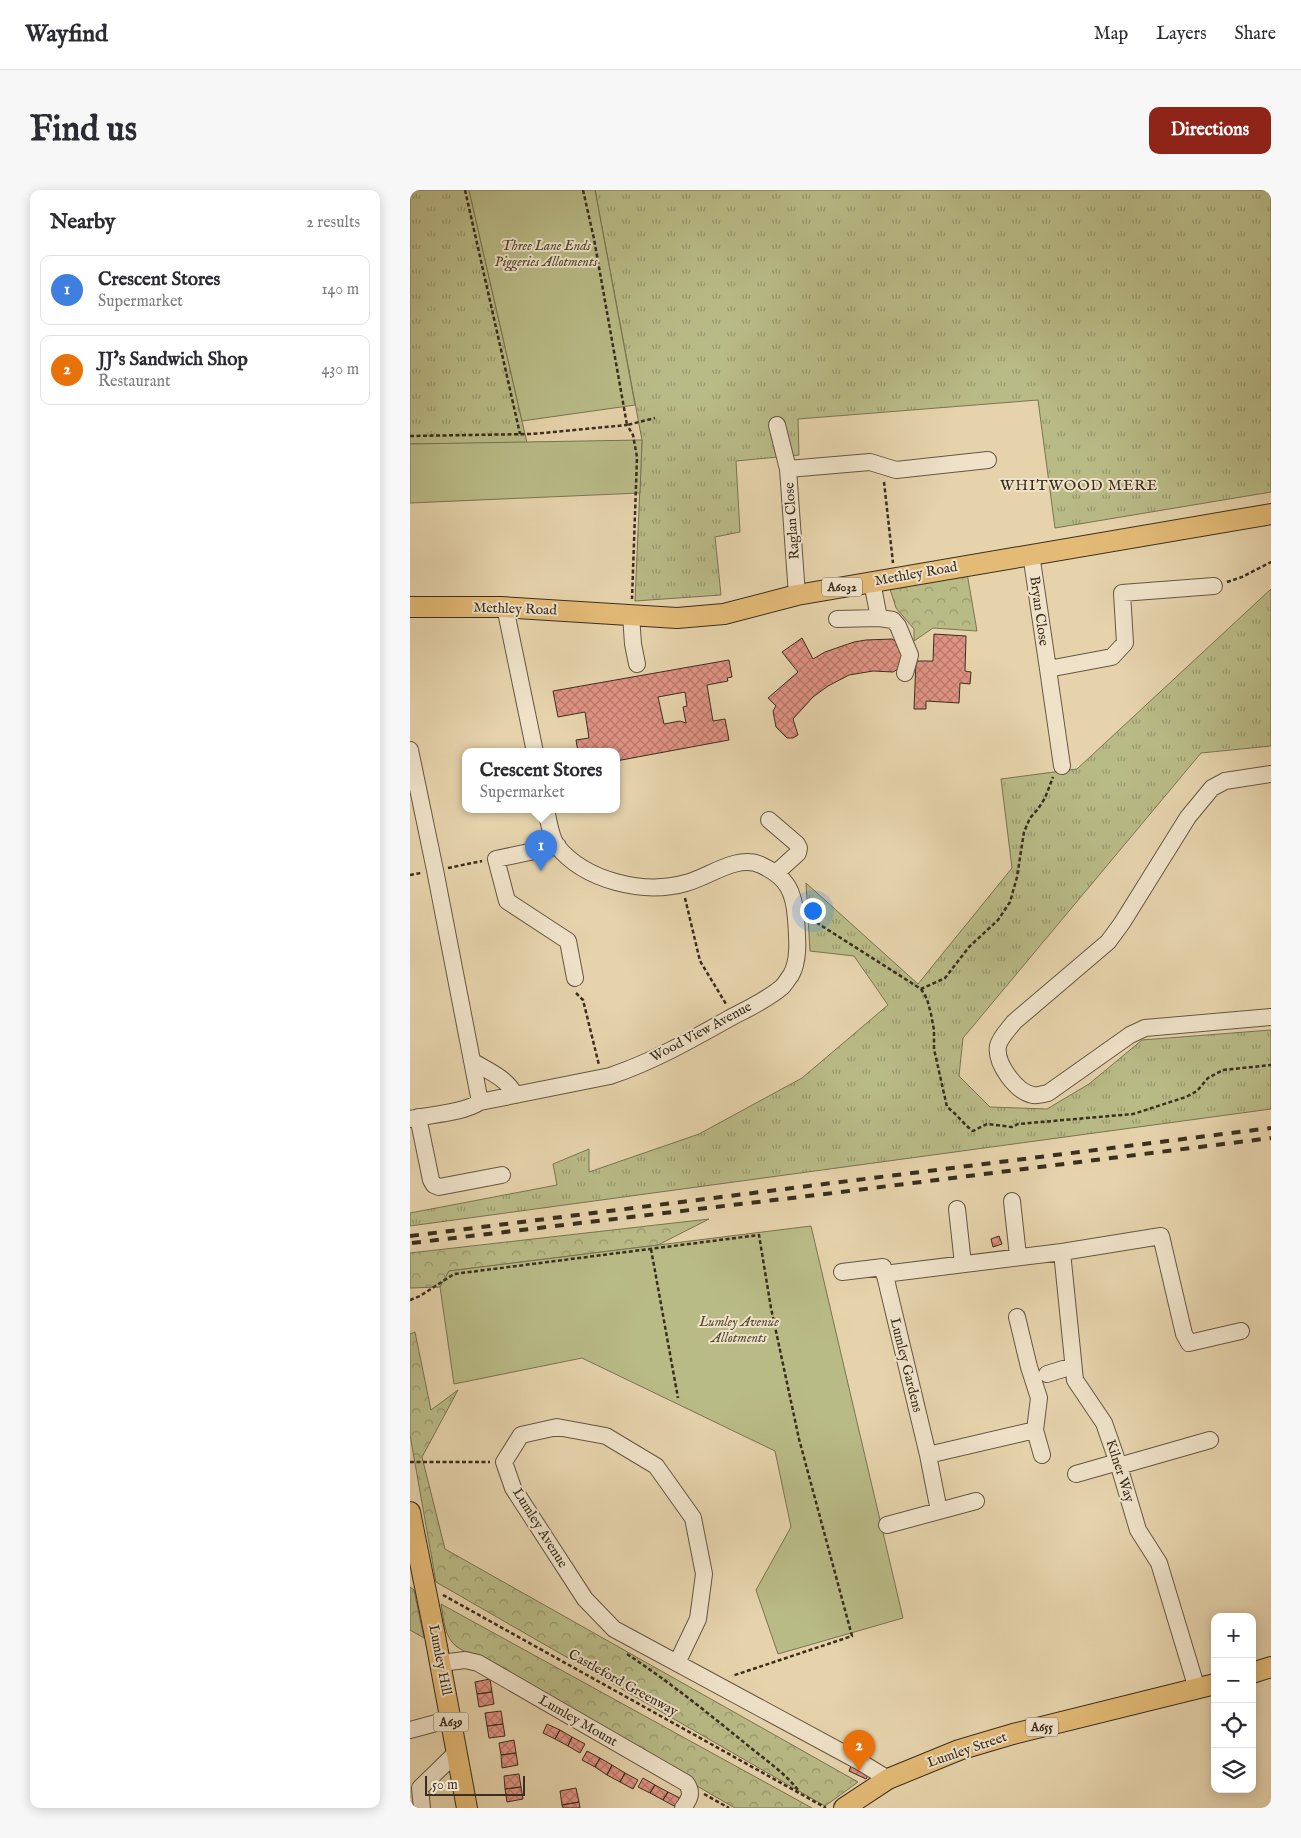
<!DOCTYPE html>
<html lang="en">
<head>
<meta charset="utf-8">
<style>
  :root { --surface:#fff; --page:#f7f7f7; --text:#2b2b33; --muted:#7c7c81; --line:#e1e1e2; --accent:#8f2418 }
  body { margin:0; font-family:"IM FELL English",serif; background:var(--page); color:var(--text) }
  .controls { position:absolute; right:15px; bottom:15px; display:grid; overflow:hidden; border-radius:10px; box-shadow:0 2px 12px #0003 }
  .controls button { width:45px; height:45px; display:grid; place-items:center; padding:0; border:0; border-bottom:1px solid var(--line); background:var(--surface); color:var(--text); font:25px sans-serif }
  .scale { position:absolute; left:15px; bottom:12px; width:100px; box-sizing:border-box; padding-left:5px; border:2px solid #3a2e1f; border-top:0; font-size:14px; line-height:18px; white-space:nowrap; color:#3a2e1f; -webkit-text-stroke:4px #efe2c9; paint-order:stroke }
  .you { position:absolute; left:402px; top:720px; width:18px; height:18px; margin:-12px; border:4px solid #fff; border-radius:50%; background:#1a73e8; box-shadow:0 0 0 8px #1a73e833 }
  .badge { display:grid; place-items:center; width:32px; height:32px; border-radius:50%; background:var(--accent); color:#fff; font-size:16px; font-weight:700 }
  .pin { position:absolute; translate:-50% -41px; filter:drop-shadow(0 1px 2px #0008) }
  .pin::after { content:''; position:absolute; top:26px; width:18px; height:15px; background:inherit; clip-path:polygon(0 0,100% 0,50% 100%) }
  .popup { position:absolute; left:52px; top:558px; width:158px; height:65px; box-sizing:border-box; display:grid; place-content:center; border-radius:10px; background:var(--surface); filter:drop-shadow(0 1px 4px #0005); font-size:16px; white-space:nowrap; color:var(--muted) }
  .popup b { font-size:19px; color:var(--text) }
  .popup::after { content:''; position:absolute; left:50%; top:100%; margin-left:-10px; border:10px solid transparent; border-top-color:var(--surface) }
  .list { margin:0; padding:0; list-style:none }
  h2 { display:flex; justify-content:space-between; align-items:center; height:65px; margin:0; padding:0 20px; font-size:21px }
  h2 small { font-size:16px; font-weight:400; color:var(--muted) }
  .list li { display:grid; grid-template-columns:32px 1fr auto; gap:15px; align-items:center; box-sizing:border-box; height:70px; margin:0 10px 10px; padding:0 10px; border:1px solid var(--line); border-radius:10px }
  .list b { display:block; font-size:19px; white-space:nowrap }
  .list p { margin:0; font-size:16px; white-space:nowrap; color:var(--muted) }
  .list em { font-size:16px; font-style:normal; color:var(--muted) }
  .icon { flex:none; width:28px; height:28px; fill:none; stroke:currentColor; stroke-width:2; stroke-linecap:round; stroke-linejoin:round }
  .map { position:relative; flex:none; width:861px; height:1618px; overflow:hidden; border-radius:10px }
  header { display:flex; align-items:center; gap:30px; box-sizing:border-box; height:70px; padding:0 25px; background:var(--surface); border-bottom:1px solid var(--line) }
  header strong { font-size:24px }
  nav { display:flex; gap:28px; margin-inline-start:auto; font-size:18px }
  .intro { display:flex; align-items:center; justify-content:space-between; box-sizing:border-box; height:120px; padding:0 30px }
  h1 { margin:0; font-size:35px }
  .button { padding:12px 22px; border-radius:10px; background:var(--accent); color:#fff; font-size:18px; font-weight:700 }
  main { display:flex; gap:30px; padding:0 30px }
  aside { flex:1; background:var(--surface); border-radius:10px; box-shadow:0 2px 12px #0003 }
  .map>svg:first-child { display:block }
</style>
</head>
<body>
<header>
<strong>Wayfind</strong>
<nav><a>Map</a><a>Layers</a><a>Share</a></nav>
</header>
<div class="intro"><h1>Find us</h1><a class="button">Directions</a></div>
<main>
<aside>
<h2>Nearby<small>2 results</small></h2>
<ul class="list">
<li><span class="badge" style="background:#3f7fe0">1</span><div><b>Crescent Stores</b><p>Supermarket</p></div><em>140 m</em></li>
<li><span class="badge" style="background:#e8710a">2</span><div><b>JJ's Sandwich Shop</b><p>Restaurant</p></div><em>430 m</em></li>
</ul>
</aside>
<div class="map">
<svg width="861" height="1618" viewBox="0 0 861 1618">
  <defs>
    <pattern id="grass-tufts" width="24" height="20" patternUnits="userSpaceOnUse" patternTransform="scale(1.25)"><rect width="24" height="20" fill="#b9bb87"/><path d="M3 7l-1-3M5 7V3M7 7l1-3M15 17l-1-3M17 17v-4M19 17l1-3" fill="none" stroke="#97986e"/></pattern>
    <pattern id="forest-crowns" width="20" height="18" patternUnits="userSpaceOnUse" patternTransform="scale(1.25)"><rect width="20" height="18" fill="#b9bb87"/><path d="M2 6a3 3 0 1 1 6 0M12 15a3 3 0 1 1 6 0" fill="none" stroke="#97986e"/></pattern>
    <pattern id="building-cross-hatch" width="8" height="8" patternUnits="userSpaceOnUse" patternTransform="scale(1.25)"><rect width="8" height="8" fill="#e19384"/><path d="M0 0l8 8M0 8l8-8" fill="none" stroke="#b7786b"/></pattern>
  </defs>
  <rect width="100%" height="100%" fill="#e6d3ac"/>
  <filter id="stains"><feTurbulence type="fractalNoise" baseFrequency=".004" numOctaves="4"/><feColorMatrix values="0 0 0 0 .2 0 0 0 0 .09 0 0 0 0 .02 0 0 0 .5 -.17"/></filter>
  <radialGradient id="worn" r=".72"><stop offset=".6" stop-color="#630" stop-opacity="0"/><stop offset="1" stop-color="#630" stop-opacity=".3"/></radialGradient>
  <!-- grass -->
  <path fill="url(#grass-tufts)" stroke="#7a7453" d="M 0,0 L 59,0 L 117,253 L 0,254 Z
    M 185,0 L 861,0 L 861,302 L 645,338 L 628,210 L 388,229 L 389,265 L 326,271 L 330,342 L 305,347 L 311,405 L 225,411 L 232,250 Z
    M 861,399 L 861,556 L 791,563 L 553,848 L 549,886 L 580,917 L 637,919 L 679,894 L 732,850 L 861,840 L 861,919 L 0,1036 L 0,1023 L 147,995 L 143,974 L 179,959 L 179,982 L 289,944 L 392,888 L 478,815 L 444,766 L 400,761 L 396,693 L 508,794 L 602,678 L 591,589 L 667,579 Z"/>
  <!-- forest -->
  <path fill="url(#forest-crowns)" stroke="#7a7453" d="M 557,383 L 567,441 L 523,438 L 504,451 L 504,439 L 486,418 L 480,399 Z
    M 299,1029 L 248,1055 L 39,1081 L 30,1097 L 0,1098 L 0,1063 Z
    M 5,1142 L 21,1220 L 48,1200 L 12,1267 L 35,1359 L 448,1592 L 415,1616 L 26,1392 L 0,1245 L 0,1144 Z
    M 0,1397 L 4,1400 L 14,1448 L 0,1440 Z
    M 31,1414 L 402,1618 L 325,1618 L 47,1457 C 34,1447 34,1430 31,1414 Z"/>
  <!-- garden -->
  <path fill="#b9bb87" stroke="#7a7453" d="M 59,0 L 185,0 L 225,215 L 112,231 Z
    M 232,250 L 230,303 L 0,313 L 0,254 Z
    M 401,1036 L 493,1428 L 368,1464 L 346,1400 L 381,1337 L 365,1261 L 172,1168 L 44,1194 L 30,1097 L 39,1081 Z"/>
  <!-- building -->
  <path fill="url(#building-cross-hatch)" stroke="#3a2e1f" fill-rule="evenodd" d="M 524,444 L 556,446 L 555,481 L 561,482 L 560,494 L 550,493 L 549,513 L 516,511 L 516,519 L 504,519 L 506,471 L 523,471 Z
    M 392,448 L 403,469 L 415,462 L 444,452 L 456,450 L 482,449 L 488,453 L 493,466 L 488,479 L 483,482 L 463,481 L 439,485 L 418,496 L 403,507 L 383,529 L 388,545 L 383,548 L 377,548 L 366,537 L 363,521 L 366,516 L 358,508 L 388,482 L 372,462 Z
    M 319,470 L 322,487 L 317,488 L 318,491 L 297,495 L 303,531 L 315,529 L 319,550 L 206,571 L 206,562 L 168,562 L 166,550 L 179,548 L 175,522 L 148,527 L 143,501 ZM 275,502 L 277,516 L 273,517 L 276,533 L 270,531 L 254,534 L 248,507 Z
    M 589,1046 L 592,1054 L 583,1057 L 581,1049 Z
    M 80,1489 L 82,1502 L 67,1504 L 65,1492 Z
    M 82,1502 L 84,1514 L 69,1517 L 67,1504 Z
    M 91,1521 L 93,1534 L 77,1536 L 75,1523 Z
    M 93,1534 L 95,1546 L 79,1548 L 77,1536 Z
    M 137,1534 L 150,1540 L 145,1549 L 133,1543 Z
    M 150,1540 L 162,1547 L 158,1556 L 145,1549 Z
    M 162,1547 L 175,1554 L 170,1563 L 158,1556 Z
    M 104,1550 L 106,1563 L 91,1565 L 89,1553 Z
    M 177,1561 L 190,1568 L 185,1577 L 172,1570 Z
    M 106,1563 L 108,1575 L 92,1578 L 91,1565 Z
    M 190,1568 L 202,1575 L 197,1585 L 185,1577 Z
    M 442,1573 L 460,1582 L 456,1589 L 439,1581 Z
    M 202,1575 L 215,1583 L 210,1592 L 197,1585 Z
    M 215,1583 L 228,1590 L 223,1599 L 210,1592 Z
    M 109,1584 L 111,1597 L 95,1599 L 94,1586 Z
    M 233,1588 L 245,1595 L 240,1603 L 228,1597 Z
    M 245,1595 L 258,1602 L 253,1610 L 240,1603 Z
    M 111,1597 L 113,1609 L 97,1612 L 95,1599 Z
    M 166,1598 L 169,1612 L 152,1615 L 150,1601 Z
    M 258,1602 L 270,1608 L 266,1617 L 253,1610 Z
    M 169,1612 L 170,1618 L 153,1618 L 152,1615 Z"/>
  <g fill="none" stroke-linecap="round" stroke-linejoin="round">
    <!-- minor casing -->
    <g stroke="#655742" stroke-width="18">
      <path id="minor" d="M 367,235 L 378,279
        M 621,364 L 638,479 L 702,467 L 715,453 L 712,403 L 804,396
        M 462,392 L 469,428
        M 387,405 L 378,279 L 460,272 L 486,280 L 578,270
        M 95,417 L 125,562
        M 221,425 L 223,454 L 227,474
        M 427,429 L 469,428 L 483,430 L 488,436 L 500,465 L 495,483
        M 638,479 L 652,576
        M 0,560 L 25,680 L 70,912
        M 861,584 L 815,591 L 802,598 L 778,627 L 712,733 L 698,752 L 604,832 C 599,839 590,847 588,856 C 585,873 606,902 623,905 C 627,906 634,904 638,903 L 720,845 L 735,838 L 861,827
        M 359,630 L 387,654 L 389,658 L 388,663 L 366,683
        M 148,656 L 86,669 L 97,711 L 158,751 L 165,788
        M 62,871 C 78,881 97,888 105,905
        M 8,927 L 21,990 L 24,995 L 29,997 L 92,985
        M 0,929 C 22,924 50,924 70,912 L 200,886 C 242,872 281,850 320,828 C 337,819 357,810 372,797 C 375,794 378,789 381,785 C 390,769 387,746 386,729 C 384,701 377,687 351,675 C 327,664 299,687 276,693 C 234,705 175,691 147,656 C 140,646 139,631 136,620
        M 602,1011 L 608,1066
        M 547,1019 L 553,1074
        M 652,1062 L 751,1046 L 774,1144 L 779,1153 L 831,1141
        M 432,1082 L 473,1077 L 518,1265 L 529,1321
        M 474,1084 L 652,1062 L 665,1190 L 694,1233 L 709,1276 L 728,1340 L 749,1373 L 787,1499
        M 607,1127 L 619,1177 L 629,1208 L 625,1240 L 632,1265
        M 637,1184 L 663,1176
        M 518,1265 L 625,1240
        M 709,1276 L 800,1250
        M 666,1284 L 708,1272
        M 477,1335 L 566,1311
        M 31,1473 L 55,1470 L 68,1473 L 276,1593 C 283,1602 280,1609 273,1618
        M 267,1473 L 288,1429 L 294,1384 L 283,1328 L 246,1276 L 196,1246 L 147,1237 L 111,1245 L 94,1272 L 103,1298 L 175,1409 L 204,1439 L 452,1573 L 478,1589
        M 0,1540 L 41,1529
        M 12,1618 L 10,1598 L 47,1562"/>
    </g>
    <!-- major casing -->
    <g stroke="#3a2e1f" stroke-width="22">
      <path id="major" d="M 0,417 L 91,417 L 267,428 L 314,424 L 387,405 L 861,324
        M 0,1322 L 7,1357
        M 25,1446 L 57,1618
        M 842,1483 L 861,1477
        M 434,1618 L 478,1589 L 549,1560 L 603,1544 L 805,1494"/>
    </g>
    <!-- path -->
    <path stroke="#3a2e1f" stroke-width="2.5" stroke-dasharray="4 2.5" stroke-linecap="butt" d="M 55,0 L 110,244
      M 173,0 L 184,49 L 217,235 L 245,228
      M 0,246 L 122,244 L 217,235 L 223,245 L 227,267 L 222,409
      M 474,292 L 483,373
      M 817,392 L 832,387 L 861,372
      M 38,678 L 72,671
      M 0,685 L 11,683
      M 275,708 L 290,771 L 316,814
      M 401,729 L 511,799 L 535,788 L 559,757 L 588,730 L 600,712 L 607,687 L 614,642 L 620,628 L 628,619 L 635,608 L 643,587
      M 511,799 L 517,809 L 521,824 L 524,840 L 524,859 L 537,917 C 547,924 553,934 563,941 L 577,934 L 602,937 L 608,934 L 723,924 L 776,907 L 787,901 L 798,888 L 813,880 L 861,875
      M 166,803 L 173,810 L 189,875
      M 241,1059 L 268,1208
      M 0,1110 L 10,1106 L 44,1084 L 349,1045 L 361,1118 L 389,1249 L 442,1446 L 322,1486
      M 0,1272 L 80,1272
      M 33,1405 L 416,1618
      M 217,1464 C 258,1491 298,1523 336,1554 C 354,1569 374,1582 388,1600
      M 294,1604 L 319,1618"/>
    <!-- minor -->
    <use href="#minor" stroke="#efe2c9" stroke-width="16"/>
    <!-- major -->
    <use href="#major" stroke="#e3ba76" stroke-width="20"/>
    <!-- rail -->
    <path stroke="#3a2e1f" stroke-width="4" stroke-dasharray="9 9" stroke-linecap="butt" d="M 0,1046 L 861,938
      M 2,1053 L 415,1004 L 861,948"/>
    <!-- major-bridge casing -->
    <g stroke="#3a2e1f" stroke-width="22" stroke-linecap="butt">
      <path id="major-bridge" d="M 7,1357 L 25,1446"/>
    </g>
    <!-- major-bridge -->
    <use href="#major-bridge" stroke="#e3ba76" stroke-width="20"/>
  </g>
  <g text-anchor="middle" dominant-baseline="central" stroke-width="4" stroke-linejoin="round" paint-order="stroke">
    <!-- shield labels -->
    <g fill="#efe2c9" stroke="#706452" stroke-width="1">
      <rect x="412" y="387.5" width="40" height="19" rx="4"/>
      <rect x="23.5" y="1522.5" width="35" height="19" rx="4"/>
      <rect x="616" y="1527.5" width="32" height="19" rx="4"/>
    </g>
    <g font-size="12" font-weight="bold" fill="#3a2e1f">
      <text x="432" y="397">A6032</text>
      <text x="41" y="1532">A639</text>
      <text x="632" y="1537">A655</text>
    </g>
    <!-- park labels -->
    <g font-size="14" font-style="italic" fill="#534a34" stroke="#efe2c9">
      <text x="136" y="56">Three Lane Ends<tspan x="136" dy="16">Piggeries Allotments</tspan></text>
      <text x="329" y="1132">Lumley Avenue<tspan x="329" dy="16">Allotments</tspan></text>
    </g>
    <!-- street labels -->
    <g font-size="14" fill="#3a2e1f" stroke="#efe2c9">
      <text transform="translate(382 331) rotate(-94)">Raglan Close</text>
      <text transform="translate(506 384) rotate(-10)">Methley Road</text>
      <text transform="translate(105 419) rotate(2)">Methley Road</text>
      <text transform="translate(629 421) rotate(82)">Bryan Close</text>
      <text transform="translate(291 842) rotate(-28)">Wood View Avenue</text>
      <text transform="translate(496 1175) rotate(76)">Lumley Gardens</text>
      <text transform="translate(710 1281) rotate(72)">Kilner Way</text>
      <text transform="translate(130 1338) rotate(58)">Lumley Avenue</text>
      <text transform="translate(30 1470) rotate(79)">Lumley Hill</text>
      <text transform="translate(213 1493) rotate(29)">Castleford Greenway</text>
      <text transform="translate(168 1531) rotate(30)">Lumley Mount</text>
      <text transform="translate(557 1560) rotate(-19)">Lumley Street</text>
    </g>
    <!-- neighbourhood labels -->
    <g font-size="15" letter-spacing="1" fill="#3a2e1f" stroke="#efe2c9">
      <text x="669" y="295">WHITWOOD MERE</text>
    </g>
  </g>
  <rect width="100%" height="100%" filter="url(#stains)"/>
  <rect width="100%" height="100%" fill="url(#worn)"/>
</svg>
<div class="controls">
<button>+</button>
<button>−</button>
<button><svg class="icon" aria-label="locate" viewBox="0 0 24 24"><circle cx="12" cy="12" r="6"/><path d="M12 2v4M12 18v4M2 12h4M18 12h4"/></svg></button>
<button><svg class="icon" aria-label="layers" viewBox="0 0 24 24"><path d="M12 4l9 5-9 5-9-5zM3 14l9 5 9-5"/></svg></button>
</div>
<div class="scale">50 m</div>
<div class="you"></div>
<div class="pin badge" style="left:131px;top:681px;background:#3f7fe0">1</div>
<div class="popup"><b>Crescent Stores</b>Supermarket</div>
<div class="pin badge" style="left:449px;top:1581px;background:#e8710a">2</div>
</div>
</main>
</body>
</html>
